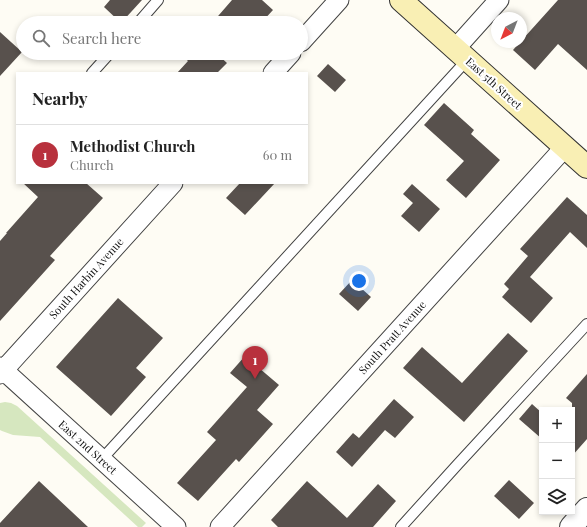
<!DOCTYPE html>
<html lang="en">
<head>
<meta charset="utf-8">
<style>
  :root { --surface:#fff; --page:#f2f2f2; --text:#222; --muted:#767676; --line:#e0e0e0; --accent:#b8313d }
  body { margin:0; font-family:"Playfair Display",serif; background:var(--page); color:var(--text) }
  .controls { position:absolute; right:12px; bottom:12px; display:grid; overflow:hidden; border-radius:0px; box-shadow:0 2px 6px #0003 }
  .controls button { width:36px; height:36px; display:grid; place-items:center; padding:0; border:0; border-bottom:1px solid var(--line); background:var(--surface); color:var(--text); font:20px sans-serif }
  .compass { position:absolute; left:491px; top:12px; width:36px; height:36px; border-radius:50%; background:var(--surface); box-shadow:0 2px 6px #0003; rotate:222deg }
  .you { position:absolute; left:359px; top:281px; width:14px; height:14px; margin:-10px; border:3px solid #fff; border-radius:50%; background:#1a73e8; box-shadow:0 0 0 6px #1a73e833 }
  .badge { display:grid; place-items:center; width:26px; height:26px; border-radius:50%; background:var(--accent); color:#fff; font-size:13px; font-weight:700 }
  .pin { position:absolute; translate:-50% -33px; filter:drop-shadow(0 1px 2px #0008) }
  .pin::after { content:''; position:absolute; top:21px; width:14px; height:12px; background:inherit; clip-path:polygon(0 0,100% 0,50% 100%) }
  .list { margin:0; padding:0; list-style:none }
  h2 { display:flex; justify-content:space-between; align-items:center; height:52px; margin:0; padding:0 16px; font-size:17px }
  h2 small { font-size:13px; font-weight:400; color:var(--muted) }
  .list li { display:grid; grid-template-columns:26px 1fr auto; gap:12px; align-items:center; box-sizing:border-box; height:60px; padding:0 16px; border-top:1px solid var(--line) }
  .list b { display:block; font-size:15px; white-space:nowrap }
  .list p { margin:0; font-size:13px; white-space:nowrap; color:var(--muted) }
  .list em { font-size:13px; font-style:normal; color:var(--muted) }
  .icon { flex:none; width:22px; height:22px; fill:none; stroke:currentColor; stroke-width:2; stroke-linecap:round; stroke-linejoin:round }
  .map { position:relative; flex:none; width:587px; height:527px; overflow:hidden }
  .search { position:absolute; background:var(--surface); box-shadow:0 2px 6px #0003; left:16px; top:16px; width:292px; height:44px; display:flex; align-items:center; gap:10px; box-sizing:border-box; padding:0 14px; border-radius:22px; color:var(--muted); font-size:15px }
  .panel { position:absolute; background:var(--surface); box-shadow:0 2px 6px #0003; left:16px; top:72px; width:292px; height:112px; border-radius:0px }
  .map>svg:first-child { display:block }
</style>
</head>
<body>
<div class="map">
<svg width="587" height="527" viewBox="0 0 587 527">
  <rect width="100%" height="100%" fill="#fefcf4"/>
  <!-- green -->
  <path fill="#d6e7bf" d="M 5,402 L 11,403 L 17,406 L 146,523 L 142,527 L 138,527 L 40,437 L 13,435 L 2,431 L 0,430 L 0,403 Z"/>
  <!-- building -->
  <path fill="#58514d" d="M 110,0 L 142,0 L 121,23 L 104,7 Z
    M 232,0 L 262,0 L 273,10 L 261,23 L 212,23 Z
    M 558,0 L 587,0 L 587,70 L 558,44 L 535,70 L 513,50 Z
    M 0,32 L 22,52 L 0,76 Z
    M 179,53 L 216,53 L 227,63 L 217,73 L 177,73 L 188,61 Z
    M 328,64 L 346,80 L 335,92 L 317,76 Z
    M 444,103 L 474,130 L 471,134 L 500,160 L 466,198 L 446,180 L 464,161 L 424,125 Z
    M 23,183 L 86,183 L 103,198 L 50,256 L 55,260 L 0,321 L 0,241 L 7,233 L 6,233 L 38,197 Z
    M 240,183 L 275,183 L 245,215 L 226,198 Z
    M 412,184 L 440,209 L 419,232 L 401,216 L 413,203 L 403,194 Z
    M 567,197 L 587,215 L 587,248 L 570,232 L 530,277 L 553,298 L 531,323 L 502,297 L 509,289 L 504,284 L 528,256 L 520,249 Z
    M 352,280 L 371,297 L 358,311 L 339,294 Z
    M 118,298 L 163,338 L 136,368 L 146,377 L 111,416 L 56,367 Z
    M 508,333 L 528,351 L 464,422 L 403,368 L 422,347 L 462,383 Z
    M 245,356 L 279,385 L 257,410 L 273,424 L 239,462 L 236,459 L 198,501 L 177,483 L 216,440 L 207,432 L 247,387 L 230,373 Z
    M 587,374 L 587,439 L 572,456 L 572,403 L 566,398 Z
    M 394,399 L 414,417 L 395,438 L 385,430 L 352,467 L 336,452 L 353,433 L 359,438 Z
    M 532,404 L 542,413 L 542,439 L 519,419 Z
    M 509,480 L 534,503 L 519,519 L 494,496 Z
    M 39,481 L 88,527 L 0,527 L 0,523 Z
    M 307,481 L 347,518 L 378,484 L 396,501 L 373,527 L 278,527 L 271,520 Z"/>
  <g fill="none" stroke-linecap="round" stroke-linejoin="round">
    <!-- service casing -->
    <g stroke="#434343" stroke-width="12">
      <path id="service" d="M 138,23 L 158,0
        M 92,73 L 110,53
        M 102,459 L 467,60
        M 401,527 L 458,464 L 587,324"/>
    </g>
    <!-- minor casing -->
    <g stroke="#434343" stroke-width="21">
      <path id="minor" d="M 301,42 L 339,0
        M 455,49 L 499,0
        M 273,73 L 291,53
        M 0,367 L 176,527
        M 0,374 L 173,183
        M 220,527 L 565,147"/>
    </g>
    <!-- tertiary casing -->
    <g stroke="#434343" stroke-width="24">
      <path id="tertiary" d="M 571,527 L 587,509"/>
    </g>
    <!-- secondary casing -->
    <g stroke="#323232" stroke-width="24">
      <path id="secondary" d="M 401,0 L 587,167"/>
    </g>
    <!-- service -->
    <use href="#service" stroke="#fff" stroke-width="10"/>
    <!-- minor -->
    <use href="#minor" stroke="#fff" stroke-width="19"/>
    <!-- tertiary -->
    <use href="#tertiary" stroke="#fff" stroke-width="22"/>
    <!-- secondary -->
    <use href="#secondary" stroke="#f9efb4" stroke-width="22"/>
  </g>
  <g text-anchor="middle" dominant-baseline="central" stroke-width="4" stroke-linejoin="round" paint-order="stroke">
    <!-- street labels -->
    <g font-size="11" fill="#101010" stroke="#fff">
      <text transform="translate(494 83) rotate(42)">East 5th Street</text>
      <text transform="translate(86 278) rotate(-48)">South Harbin Avenue</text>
      <text transform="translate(392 337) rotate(-48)">South Pratt Avenue</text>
      <text transform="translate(88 447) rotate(42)">East 2nd Street</text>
    </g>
  </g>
</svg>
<div class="controls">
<button>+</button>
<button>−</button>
<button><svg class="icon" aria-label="layers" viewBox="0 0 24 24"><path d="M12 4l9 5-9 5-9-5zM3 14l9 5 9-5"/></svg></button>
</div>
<svg class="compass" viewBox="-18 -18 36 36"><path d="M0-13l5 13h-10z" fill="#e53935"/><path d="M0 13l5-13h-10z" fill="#767676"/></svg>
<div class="you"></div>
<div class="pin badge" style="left:255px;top:379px">1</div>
<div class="search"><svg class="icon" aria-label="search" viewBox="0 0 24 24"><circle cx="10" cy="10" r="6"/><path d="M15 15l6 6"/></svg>Search here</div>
<section class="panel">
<h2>Nearby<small></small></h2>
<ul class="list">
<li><span class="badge">1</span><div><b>Methodist Church</b><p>Church</p></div><em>60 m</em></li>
</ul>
</section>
</div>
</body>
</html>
